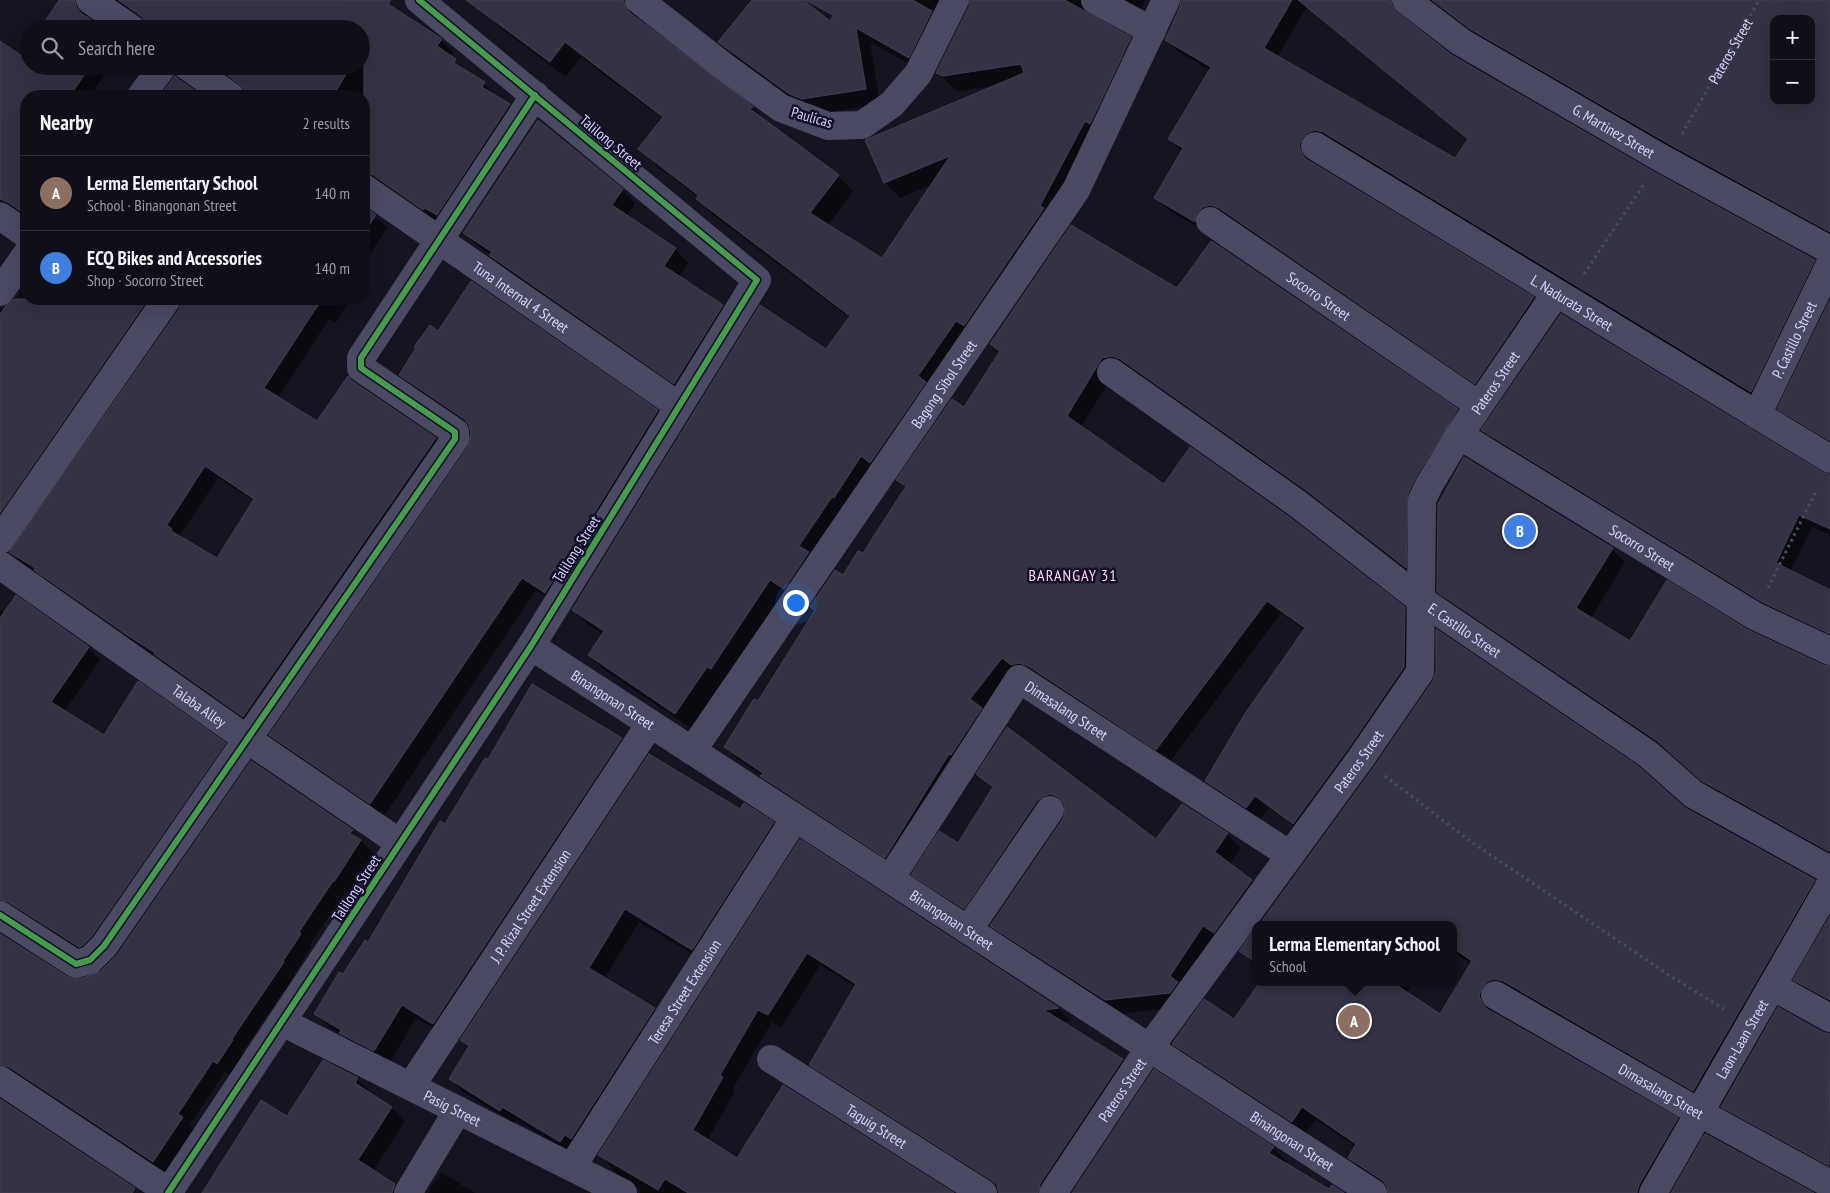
<!DOCTYPE html>
<html lang="en">
<head>
<meta charset="utf-8">
<style>
  :root { --surface:#100f19; --page:#1e1d26; --text:#f1f3f6; --muted:#9c9ca2; --line:#302f38; --accent:#9591b1 }
  body { margin:0; font-family:"PT Sans Narrow",sans-serif; background:var(--page); color:var(--text) }
  .controls { position:absolute; right:15px; top:15px; display:grid; overflow:hidden; border-radius:10px; box-shadow:0 5px 20px #0002 }
  .controls button { width:45px; height:45px; display:grid; place-items:center; padding:0; border:0; border-bottom:1px solid var(--line); background:var(--surface); color:var(--text); font:25px sans-serif }
  .you { position:absolute; left:795px; top:602px; width:18px; height:18px; margin:-12px; border:4px solid #fff; border-radius:50%; background:#1a73e8; box-shadow:0 0 0 8px #1a73e833 }
  .badge { display:grid; place-items:center; width:32px; height:32px; border-radius:50%; background:var(--accent); color:#fff; font-size:16px; font-weight:700 }
  .pin { position:absolute; translate:-50% -50%; border:2px solid #fff; box-shadow:0 1px 5px #0006 }
  .popup { position:absolute; left:1252px; top:921px; width:205px; height:65px; box-sizing:border-box; display:grid; place-content:center; border-radius:10px; background:var(--surface); filter:drop-shadow(0 1px 4px #0005); font-size:16px; white-space:nowrap; color:var(--muted) }
  .popup b { font-size:19px; color:var(--text) }
  .popup::after { content:''; position:absolute; left:50%; top:100%; margin-left:-10px; border:10px solid transparent; border-top-color:var(--surface) }
  .list { margin:0; padding:0; list-style:none }
  h2 { display:flex; justify-content:space-between; align-items:center; height:65px; margin:0; padding:0 20px; font-size:21px }
  h2 small { font-size:16px; font-weight:400; color:var(--muted) }
  .list li { display:grid; grid-template-columns:32px 1fr auto; gap:15px; align-items:center; box-sizing:border-box; height:75px; padding:0 20px; border-top:1px solid var(--line) }
  .list b { display:block; font-size:19px; white-space:nowrap }
  .list p { margin:0; font-size:16px; white-space:nowrap; color:var(--muted) }
  .list em { font-size:16px; font-style:normal; color:var(--muted) }
  .icon { flex:none; width:28px; height:28px; fill:none; stroke:currentColor; stroke-width:2; stroke-linecap:round; stroke-linejoin:round }
  .map { position:relative; flex:none; width:1830px; height:1193px; overflow:hidden }
  .search { position:absolute; background:var(--surface); box-shadow:0 5px 20px #0002; left:20px; top:20px; width:350px; height:55px; display:flex; align-items:center; gap:12px; box-sizing:border-box; padding:0 18px; border-radius:28px; color:var(--muted); font-size:19px }
  .panel { position:absolute; background:var(--surface); box-shadow:0 5px 20px #0002; left:20px; top:90px; width:350px; height:215px; border-radius:20px }
  .map>svg:first-child { display:block }
</style>
</head>
<body>
<div class="map">
<svg width="1830" height="1193" viewBox="0 0 1830 1193">
  <rect width="100%" height="100%" fill="#161421"/>
  <!-- shadow -->
  <path fill="#0007" fill-rule="evenodd" d="M 60,0 L 94,0 L 86,11 L 88,19 Z
    M 114,0 L 385,0 L 400,13 L 441,40 L 453,52 L 450,57 L 468,73 L 484,83 L 496,97 L 509,105 L 522,118 L 436,221 L 364,191 L 364,96 L 247,96 L 246,90 L 211,66 L 361,66 L 361,29 L 146,23 Z
    M 477,0 L 632,0 L 638,14 L 639,21 L 753,108 L 767,123 L 838,176 L 853,191 L 828,225 L 883,260 L 933,184 L 900,198 L 885,183 L 867,140 L 995,86 L 959,91 L 953,88 L 938,72 L 970,7 L 972,0 L 1108,0 L 1096,8 L 1094,17 L 1094,103 L 1109,119 L 726,683 L 723,681 L 691,728 L 604,670 L 589,655 L 603,634 L 588,625 L 573,610 L 826,351 L 850,318 L 712,214 L 697,198 L 698,197 L 655,164 L 640,149 L 663,119 L 581,57 L 566,77 L 498,26 L 483,11 Z
    M 753,0 L 801,0 L 830,23 L 843,0 L 967,0 L 924,72 L 870,42 L 880,104 L 818,114 L 805,109 L 735,57 L 720,42 Z
    M 1115,0 L 1146,0 L 1139,12 Z
    M 1188,0 L 1409,0 L 1402,11 L 1404,19 L 1451,56 L 1653,173 L 1814,261 L 1826,273 L 1763,404 L 1311,159 L 1313,164 L 1533,298 L 1546,311 L 1488,395 L 1168,210 L 1155,198 L 1182,152 L 1169,139 L 1211,71 L 1179,52 L 1166,39 ZM 1307,7 L 1469,140 L 1455,160 L 1277,57 Z
    M 1430,0 L 1830,0 L 1830,237 L 1682,156 L 1484,41 ZM 1774,19 L 1811,19 L 1811,101 L 1774,101 Z
    M 0,40 L 3,45 L 23,58 L 29,66 L 111,66 L 90,96 L 26,96 L 26,218 L 0,203 Z
    M 622,190 L 635,203 L 627,216 L 675,249 L 688,263 L 679,277 L 722,306 L 736,319 L 688,396 L 504,269 L 491,255 L 478,246 L 464,232 Z
    M 364,208 L 375,216 L 387,228 L 364,263 Z
    M 472,283 L 657,411 L 670,425 L 559,605 L 536,590 L 384,816 L 284,748 L 271,735 L 469,448 L 472,432 L 470,426 L 413,388 L 400,374 L 438,332 Z
    M 26,284 L 26,299 L 171,299 L 0,542 L 0,309 L 8,307 L 14,302 Z
    M 1177,290 L 1457,410 L 1470,423 L 1428,490 L 1418,580 L 1322,504 L 1134,372 L 1116,370 L 1081,427 L 1164,486 L 1404,608 L 1418,622 L 1417,681 L 1307,836 L 1269,808 L 1260,820 L 1220,794 L 1207,781 L 1305,631 L 1281,613 L 1170,762 L 1026,678 L 899,870 L 775,789 L 762,776 L 739,760 L 726,747 L 758,703 L 816,611 L 811,606 L 844,577 L 863,555 L 906,488 L 898,480 L 964,409 L 1001,353 L 991,344 Z
    M 183,299 L 351,299 L 335,323 L 329,319 L 278,398 L 317,423 L 353,383 L 436,439 L 448,452 L 256,729 L 168,667 L 161,660 L 140,647 L 48,582 L 42,576 L 23,564 L 11,552 L 181,308 ZM 218,478 L 254,501 L 218,560 L 179,537 Z
    M 1830,303 L 1830,444 L 1791,421 L 1779,408 Z
    M 1483,430 L 1830,476 L 1830,535 L 1812,527 L 1790,572 L 1830,591 L 1830,639 L 1776,614 L 1495,442 Z
    M 1612,549 L 1625,562 L 1591,618 L 1630,642 L 1748,631 L 1830,673 L 1830,857 L 1717,794 L 1671,754 L 1451,605 L 1438,591 Z
    M 0,611 L 88,648 L 100,660 L 64,712 L 104,737 L 225,744 L 237,756 L 92,959 L 14,911 L 2,899 L 0,892 Z
    M 1007,728 L 1156,840 L 1183,805 L 1227,834 L 1241,848 L 1229,865 L 1252,881 L 1266,895 L 1184,1006 L 1120,1014 L 1006,939 L 992,925 L 1064,819 L 1066,808 L 1058,809 L 978,922 L 927,888 L 913,874 L 958,845 L 993,789 L 978,774 Z
    M 621,739 L 636,753 L 448,1037 L 416,1018 L 389,1064 L 355,1047 L 345,1037 L 330,1028 L 315,1014 L 369,943 L 446,826 Z
    M 1685,809 L 1814,881 L 1827,894 L 1707,1103 L 1494,1000 L 1492,1009 L 1493,1013 L 1677,1119 L 1690,1132 L 1655,1193 L 1390,1193 L 1389,1188 L 1362,1171 L 1349,1158 L 1356,1146 L 1316,1120 L 1305,1134 L 1186,1056 L 1173,1044 L 1234,1021 L 1261,982 L 1414,982 L 1406,993 L 1440,1016 L 1472,964 L 1453,952 L 1453,925 Z
    M 740,810 L 773,823 L 786,837 L 706,962 L 639,922 L 604,979 L 655,1009 L 668,1022 L 574,1155 L 516,1120 L 514,1123 L 464,1093 L 450,1079 L 469,1048 L 461,1040 Z
    M 352,831 L 373,853 L 347,893 L 345,892 L 310,945 L 312,946 L 294,974 L 295,975 L 243,1051 L 244,1053 L 230,1075 L 225,1072 L 190,1125 L 194,1130 L 165,1173 L 0,1082 L 0,935 L 67,978 L 81,980 L 101,972 Z
    M 800,841 L 1059,1009 L 1071,1021 L 1061,1022 L 1123,1060 L 1136,1073 L 1056,1193 L 1000,1193 L 999,1188 L 824,1078 L 811,1064 L 856,987 L 820,965 L 781,1028 L 772,1022 L 733,1088 L 735,1091 L 707,1141 L 737,1160 L 951,1193 L 640,1193 L 639,1189 L 624,1182 L 600,1154 Z
    M 1830,919 L 1830,1005 L 1808,993 L 1795,980 Z
    M 1255,931 L 1255,965 L 1241,951 Z
    M 1822,1033 L 1830,1035 L 1830,1171 L 1735,1119 L 1722,1106 Z
    M 357,1079 L 370,1092 L 369,1093 L 392,1108 L 405,1121 L 373,1171 L 395,1184 L 403,1193 L 202,1193 L 206,1187 L 207,1188 L 288,1118 Z
    M 1273,1148 L 1286,1161 L 1284,1164 L 1330,1191 L 1342,1193 L 1073,1193 Z
    M 441,1172 L 475,1193 L 428,1193 Z"/>
  <!-- building -->
  <path fill="#343243" stroke="#433f54" fill-rule="evenodd" d="M 59,0 L 75,0 L 76,7 L 81,13 L 104,29 L 40,29 Z
    M 118,0 L 391,0 L 388,4 L 442,39 L 437,46 L 456,59 L 454,63 L 485,82 L 482,87 L 510,104 L 437,215 L 425,208 L 423,210 L 373,175 L 364,173 L 364,45 L 361,49 L 361,29 L 147,29 L 146,22 L 141,16 Z
    M 466,0 L 623,0 L 629,12 L 754,107 L 749,108 L 839,175 L 810,213 L 882,258 L 950,156 L 884,183 L 865,140 L 1024,73 L 1021,64 L 943,76 L 936,73 L 969,7 L 970,0 L 1065,0 L 1131,37 L 1090,124 L 1085,121 L 1040,206 L 1044,208 L 964,326 L 956,321 L 918,376 L 926,382 L 870,463 L 861,456 L 834,498 L 832,497 L 799,546 L 809,552 L 784,589 L 770,580 L 711,669 L 707,667 L 675,714 L 588,655 L 604,631 L 572,610 L 760,305 L 826,349 L 850,316 L 696,199 L 698,195 L 638,149 L 663,117 L 565,42 L 550,62 Z
    M 752,0 L 803,0 L 830,21 L 833,15 L 805,0 L 913,0 L 932,11 L 909,58 L 856,28 L 866,89 L 802,99 L 789,94 L 718,42 Z
    M 1181,0 L 1292,0 L 1264,48 L 1455,158 L 1468,139 L 1298,0 L 1391,0 L 1392,6 L 1397,12 L 1453,56 L 1654,172 L 1815,260 L 1751,392 L 1323,132 L 1315,130 L 1307,133 L 1302,138 L 1299,146 L 1302,154 L 1306,159 L 1534,297 L 1475,384 L 1219,208 L 1211,205 L 1203,207 L 1197,213 L 1195,222 L 1154,198 L 1183,148 L 1168,139 L 1211,67 L 1165,40 L 1180,7 Z
    M 1432,0 L 1830,0 L 1830,232 L 1669,144 L 1470,29 ZM 1774,19 L 1811,19 L 1811,101 L 1774,101 Z
    M 0,41 L 22,56 L 29,46 L 29,66 L 90,66 L 70,96 L 26,96 L 26,215 L 9,203 L 0,199 Z
    M 215,66 L 351,66 L 333,96 L 245,96 L 244,89 L 239,84 Z
    M 175,76 L 178,79 L 203,96 L 160,96 Z
    M 538,120 L 623,189 L 612,205 L 676,248 L 664,266 L 723,305 L 674,384 L 489,255 L 492,252 L 463,233 Z
    M 364,207 L 376,215 L 364,233 Z
    M 1071,225 L 1177,288 L 1211,241 L 1458,409 L 1416,477 L 1408,494 L 1406,568 L 1307,491 L 1120,359 L 1112,356 L 1102,358 L 1067,416 L 1164,484 L 1190,447 L 1289,517 L 1405,607 L 1404,667 L 1348,749 L 1293,824 L 1255,796 L 1246,808 L 1205,781 L 1244,715 L 1305,628 L 1267,601 L 1156,750 L 1028,666 L 1019,663 L 1011,665 L 1002,658 L 970,699 L 982,708 L 951,755 L 949,754 L 885,858 L 760,776 L 763,773 L 724,747 L 754,699 L 758,701 L 815,610 L 810,607 L 835,570 L 843,575 L 858,551 L 863,553 L 906,486 L 896,480 L 952,399 L 964,407 L 1000,351 L 990,344 Z
    M 471,281 L 658,410 L 545,593 L 522,578 L 370,804 L 269,735 L 468,447 L 471,432 L 469,425 L 464,419 L 399,375 L 416,348 L 414,347 L 430,325 L 438,331 Z
    M 14,299 L 148,299 L 0,513 L 0,314 L 5,307 Z
    M 182,299 L 322,299 L 264,388 L 317,421 L 348,376 L 352,381 L 436,438 L 243,717 L 154,654 L 155,653 L 127,635 L 34,570 L 35,568 L 9,552 L 180,308 ZM 205,466 L 254,499 L 217,558 L 171,531 L 172,529 L 167,525 Z
    M 1830,300 L 1830,441 L 1777,409 Z
    M 1561,314 L 1822,472 L 1830,475 L 1830,529 L 1799,515 L 1776,563 L 1830,590 L 1830,634 L 1762,602 L 1481,430 Z
    M 1464,457 L 1613,548 L 1576,608 L 1630,641 L 1667,580 L 1748,630 L 1823,665 L 1830,666 L 1830,852 L 1702,781 L 1657,741 L 1437,592 L 1438,504 Z
    M 16,595 L 89,647 L 51,702 L 104,735 L 138,681 L 226,743 L 92,936 L 82,946 L 79,947 L 8,902 L 0,900 L 0,618 Z
    M 1436,629 L 1638,766 L 1685,808 L 1815,880 L 1693,1091 L 1503,981 L 1494,979 L 1488,981 L 1482,987 L 1479,996 L 1482,1003 L 1487,1009 L 1678,1118 L 1639,1185 L 1637,1193 L 1388,1193 L 1387,1186 L 1382,1180 L 1348,1158 L 1356,1144 L 1302,1107 L 1292,1122 L 1172,1044 L 1204,999 L 1234,1019 L 1260,982 L 1392,982 L 1440,1014 L 1472,961 L 1453,948 L 1453,925 L 1259,925 L 1374,767 L 1433,681 L 1436,672 Z
    M 532,684 L 622,738 L 433,1024 L 402,1005 L 374,1051 L 339,1033 L 341,1030 L 314,1014 L 339,972 L 343,974 L 365,940 L 368,942 L 440,821 L 445,824 L 485,758 L 488,759 Z
    M 1007,727 L 1156,839 L 1182,804 L 1228,833 L 1215,852 L 1252,880 L 1214,933 L 1203,926 L 1170,976 L 1178,982 L 1170,993 L 1105,1000 L 990,926 L 1063,819 L 1065,812 L 1064,804 L 1058,797 L 1051,794 L 1044,796 L 1037,801 L 964,909 L 911,875 L 939,831 L 958,843 L 993,787 L 976,774 Z
    M 649,754 L 740,809 L 744,803 L 774,822 L 692,950 L 625,909 L 589,968 L 655,1008 L 571,1139 L 565,1135 L 560,1142 L 502,1107 L 500,1111 L 449,1079 L 469,1046 L 460,1040 Z
    M 251,761 L 353,830 L 350,833 L 361,840 L 334,882 L 333,881 L 299,932 L 301,934 L 283,961 L 284,962 L 232,1039 L 233,1040 L 217,1064 L 213,1061 L 178,1114 L 183,1117 L 153,1162 L 9,1067 L 0,1065 L 0,934 L 68,977 L 74,979 L 80,979 L 101,971 L 117,955 Z
    M 800,839 L 1059,1008 L 1044,1010 L 1123,1059 L 1040,1184 L 1038,1193 L 999,1193 L 997,1185 L 991,1180 L 809,1065 L 856,984 L 807,953 L 768,1015 L 758,1010 L 720,1075 L 723,1077 L 693,1130 L 737,1158 L 783,1085 L 954,1193 L 688,1193 L 665,1179 L 658,1190 L 598,1155 Z
    M 1830,916 L 1830,1000 L 1793,980 Z
    M 1255,929 L 1255,962 L 1239,951 Z
    M 1778,1007 L 1822,1032 L 1830,1034 L 1829,1166 L 1721,1107 Z
    M 323,1060 L 358,1078 L 355,1083 L 392,1107 L 358,1160 L 395,1184 L 392,1193 L 202,1193 L 261,1100 L 287,1116 Z
    M 1154,1069 L 1274,1147 L 1269,1153 L 1329,1189 L 1332,1185 L 1344,1193 L 1072,1193 Z
    M 0,1099 L 135,1188 L 132,1193 L 0,1193 Z
    M 1705,1134 L 1814,1193 L 1671,1193 Z"/>
  <g fill="none" stroke-linecap="round" stroke-linejoin="round">
    <!-- path -->
    <g stroke="#44505f" stroke-width="3" stroke-dasharray="2.5 4" stroke-linecap="butt">
      <path id="s1" d="M 1682,134 L 1759,0"/>
      <path d="M 1584,274 L 1644,184"/>
      <path d="M 1768,588 L 1817,489"/>
      <path d="M 1385,776 L 1470,841 L 1669,975 L 1724,1009"/>
    </g>
    <!-- minor -->
    <g stroke="#4a4962" stroke-width="28">
      <path d="M 90,0 L 132,29"/>
      <path d="M 639,0 L 722,65 L 781,108 L 828,126 L 862,125 L 892,104 L 918,74 L 955,0"/>
      <path d="M 1095,0 L 1152,31"/>
      <path id="s2" d="M 1406,0 L 1461,42 L 1661,158 L 1830,250"/>
      <path d="M 187,66 L 230,96"/>
      <path d="M 141,96 L 163,66"/>
      <path id="s3" d="M 1315,146 L 1830,459"/>
      <path id="s4" d="M 364,188 L 679,406"/>
      <path d="M 0,216 L 26,234"/>
      <path id="s5" d="M 1210,221 L 1479,405"/>
      <path d="M 0,292 L 26,255"/>
      <path id="s6" d="M 1111,372 L 1298,504 L 1421,600 L 1648,754 L 1693,794 L 1830,870"/>
      <path id="s7" d="M 1757,415 L 1830,264"/>
      <path id="s8" d="M 1459,435 L 1755,616 L 1830,651"/>
      <path d="M 0,540 L 167,299"/>
      <path id="s9" d="M 0,565 L 247,739 L 400,843"/>
      <path id="s10" d="M 531,646 L 1373,1193"/>
      <path id="s11" d="M 692,751 L 1076,190 L 1166,0"/>
      <path id="s12" d="M 890,879 L 1019,679 L 1290,855"/>
      <path d="M 0,915 L 76,964 L 90,960 L 104,946 L 455,439 L 455,432 L 361,368 L 361,358 L 535,95"/>
      <path d="M 968,930 L 1050,810"/>
      <path d="M 1772,986 L 1830,1018"/>
      <path id="s13" d="M 1495,995 L 1700,1113 L 1830,1184"/>
      <path id="s14" d="M 282,1022 L 623,1193"/>
      <path id="s15" d="M 771,1059 L 983,1193"/>
      <path d="M 0,1080 L 169,1192"/>
      <path id="s16" d="M 411,1086 L 650,724"/>
      <path id="s17" d="M 572,1167 L 795,818"/>
      <path d="M 168,1193 L 531,646 L 757,280 L 419,0"/>
      <path d="M 408,1193 L 458,1110"/>
      <path id="s18" d="M 1053,1193 L 1150,1047 L 1361,758 L 1420,672 L 1422,500 L 1429,485 L 1459,435 L 1556,293"/>
      <path id="s19" d="M 1653,1193 L 1830,885"/>
    </g>
    <!-- cycleway casing -->
    <g stroke="#130f26" stroke-width="9">
      <path id="cycleway" d="M 0,915 L 76,964 L 90,960 L 104,946 L 455,439 L 455,432 L 361,368 L 361,358 L 535,95
        M 168,1193 L 531,646 L 757,280 L 419,0"/>
    </g>
    <!-- cycleway -->
    <use href="#cycleway" stroke="#469c4c" stroke-width="6"/>
  </g>
  <g text-anchor="middle" dominant-baseline="central" stroke-width="5" stroke-linejoin="round" paint-order="stroke">
    <!-- street labels -->
    <g font-size="15" fill="#d9d4ff" stroke="#130f26">
      <text stroke="none"><textPath href="#s1" startOffset="96">Pateros Street</textPath></text>
      <text transform="translate(812 117) rotate(16)">Paulicas</text>
      <text stroke="none"><textPath href="#s2" startOffset="246">G. Martinez Street</textPath></text>
      <text transform="translate(611 142) rotate(40)">Talilong Street</text>
      <text stroke="none"><textPath href="#s5" startOffset="132">Socorro Street</textPath></text>
      <text stroke="none"><textPath href="#s4" startOffset="191">Tuna Internal 4 Street</textPath></text>
      <text stroke="none"><textPath href="#s3" startOffset="301">L. Nadurata Street</textPath></text>
      <text stroke="none"><textPath href="#s7" startOffset="84">P. Castillo Street</textPath></text>
      <text stroke="none"><textPath href="#s18" startOffset="948">Pateros Street</textPath></text>
      <text stroke="none"><textPath href="#s11" startOffset="445">Bagong Sibol Street</textPath></text>
      <text stroke="none"><textPath href="#s8" startOffset="215">Socorro Street</textPath></text>
      <text transform="translate(576 549) rotate(-58)">Talilong Street</text>
      <text stroke="none"><textPath href="#s6" startOffset="438">E. Castillo Street</textPath></text>
      <text stroke="none"><textPath href="#s10" startOffset="98">Binangonan Street</textPath></text>
      <text stroke="none"><textPath href="#s9" startOffset="244">Talaba Alley</textPath></text>
      <text stroke="none"><textPath href="#s12" startOffset="295">Dimasalang Street</textPath></text>
      <text stroke="none"><textPath href="#s18" startOffset="529">Pateros Street</textPath></text>
      <text transform="translate(356 888) rotate(-57)">Talilong Street</text>
      <text stroke="none"><textPath href="#s16" startOffset="216">J. P. Rizal Street Extension</textPath></text>
      <text stroke="none"><textPath href="#s10" startOffset="502">Binangonan Street</textPath></text>
      <text stroke="none"><textPath href="#s17" startOffset="208">Teresa Street Extension</textPath></text>
      <text stroke="none"><textPath href="#s19" startOffset="178">Laon-Laan Street</textPath></text>
      <text stroke="none"><textPath href="#s18" startOffset="124">Pateros Street</textPath></text>
      <text stroke="none"><textPath href="#s13" startOffset="192">Dimasalang Street</textPath></text>
      <text stroke="none"><textPath href="#s14" startOffset="191">Pasig Street</textPath></text>
      <text stroke="none"><textPath href="#s15" startOffset="125">Taguig Street</textPath></text>
      <text stroke="none"><textPath href="#s10" startOffset="908">Binangonan Street</textPath></text>
    </g>
    <!-- neighbourhood labels -->
    <g font-size="16" letter-spacing="1" fill="#ffd6f0" stroke="#130f26">
      <text x="1073" y="575">BARANGAY 31</text>
    </g>
  </g>
</svg>
<div class="controls">
<button>+</button>
<button>−</button>
</div>
<div class="you"></div>
<div class="pin badge" style="left:1354px;top:1021px;background:#8d6e63">A</div>
<div class="popup"><b>Lerma Elementary School</b>School</div>
<div class="pin badge" style="left:1520px;top:531px;background:#3f7fe0">B</div>
<div class="search"><svg class="icon" aria-label="search" viewBox="0 0 24 24"><circle cx="10" cy="10" r="6"/><path d="M15 15l6 6"/></svg>Search here</div>
<section class="panel">
<h2>Nearby<small>2 results</small></h2>
<ul class="list">
<li><span class="badge" style="background:#8d6e63">A</span><div><b>Lerma Elementary School</b><p>School · Binangonan Street</p></div><em>140 m</em></li>
<li><span class="badge" style="background:#3f7fe0">B</span><div><b>ECQ Bikes and Accessories</b><p>Shop · Socorro Street</p></div><em>140 m</em></li>
</ul>
</section>
</div>
</body>
</html>
